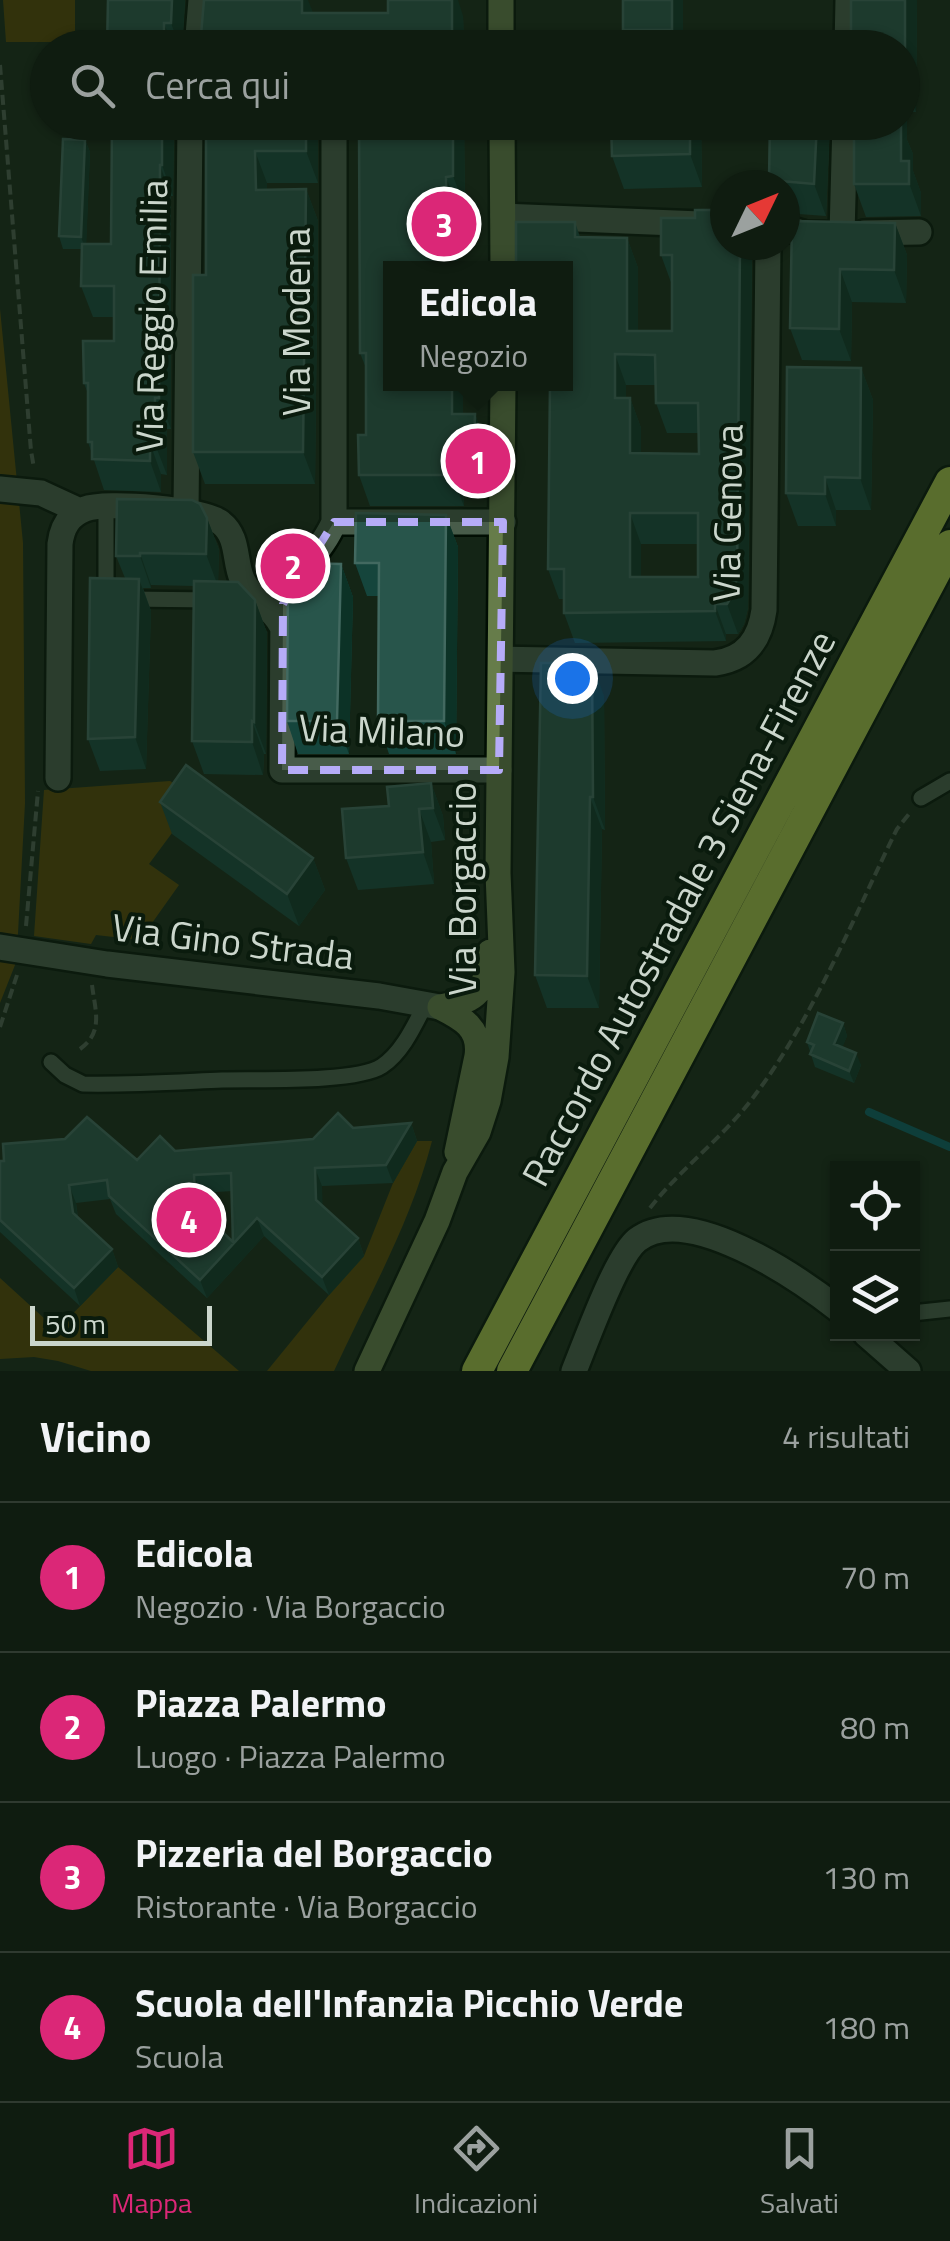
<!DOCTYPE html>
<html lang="it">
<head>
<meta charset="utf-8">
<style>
  :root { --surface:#0f1c10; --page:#1d291e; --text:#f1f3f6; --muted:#9ba19f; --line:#2f3a30; --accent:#db2777 }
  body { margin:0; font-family:"Titillium Web",sans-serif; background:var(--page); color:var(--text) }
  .controls { position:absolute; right:30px; bottom:30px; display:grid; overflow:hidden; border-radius:0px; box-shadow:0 2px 8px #0004 }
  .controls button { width:90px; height:90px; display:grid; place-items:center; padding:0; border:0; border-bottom:2px solid var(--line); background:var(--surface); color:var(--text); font:50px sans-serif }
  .compass { position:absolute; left:710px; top:170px; width:90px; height:90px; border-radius:50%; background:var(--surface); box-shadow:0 2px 8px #0004; rotate:47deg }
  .scale { position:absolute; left:30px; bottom:25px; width:182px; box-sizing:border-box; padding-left:10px; border:5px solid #cbd6cc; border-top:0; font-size:28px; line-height:35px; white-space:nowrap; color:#cbd6cc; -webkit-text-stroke:8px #0a1b0d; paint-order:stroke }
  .you { position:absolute; left:572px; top:678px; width:35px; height:35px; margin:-25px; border:8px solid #fff; border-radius:50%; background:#1a73e8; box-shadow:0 0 0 15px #1a73e833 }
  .badge { display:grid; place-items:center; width:65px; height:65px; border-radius:50%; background:var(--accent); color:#fff; font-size:32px; font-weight:700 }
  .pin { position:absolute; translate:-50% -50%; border:5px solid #fff; box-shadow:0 2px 10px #0006 }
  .popup { position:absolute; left:383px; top:261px; width:190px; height:130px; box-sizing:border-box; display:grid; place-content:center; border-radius:0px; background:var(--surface); filter:drop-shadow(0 2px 8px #0005); font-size:32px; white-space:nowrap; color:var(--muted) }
  .popup b { font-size:38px; color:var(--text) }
  .popup::after { content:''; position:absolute; left:50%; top:100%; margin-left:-20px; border:20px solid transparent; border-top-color:var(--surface) }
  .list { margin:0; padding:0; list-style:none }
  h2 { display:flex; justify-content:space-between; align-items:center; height:130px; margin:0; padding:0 40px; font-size:42px }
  h2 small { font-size:32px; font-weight:400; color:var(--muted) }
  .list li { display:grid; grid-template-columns:65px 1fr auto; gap:30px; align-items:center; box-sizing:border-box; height:150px; padding:0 40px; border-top:2px solid var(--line) }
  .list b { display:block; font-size:38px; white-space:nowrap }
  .list p { margin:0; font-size:32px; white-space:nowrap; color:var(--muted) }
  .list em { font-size:32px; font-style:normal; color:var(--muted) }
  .icon { flex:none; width:55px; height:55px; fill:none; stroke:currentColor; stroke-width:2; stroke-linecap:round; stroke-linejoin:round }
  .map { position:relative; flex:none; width:950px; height:1371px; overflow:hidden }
  .search { position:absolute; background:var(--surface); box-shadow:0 2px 8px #0004; left:30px; right:30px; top:30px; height:110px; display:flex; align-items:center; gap:25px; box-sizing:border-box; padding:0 35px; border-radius:55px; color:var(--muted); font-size:38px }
  .sheet { height:730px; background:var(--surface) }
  nav { display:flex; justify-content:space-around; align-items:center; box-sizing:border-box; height:140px; border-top:2px solid var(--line); background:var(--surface); font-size:28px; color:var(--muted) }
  nav a { display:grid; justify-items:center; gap:5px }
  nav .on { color:var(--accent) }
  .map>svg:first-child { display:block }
</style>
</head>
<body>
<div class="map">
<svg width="950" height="1371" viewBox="0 0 950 1371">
  <rect width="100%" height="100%" fill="#142516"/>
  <!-- park -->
  <path fill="#574400" d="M 3,0 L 75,0 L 75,42 L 6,42 Z
    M 0,309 L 23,543 L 25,803 L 18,933 L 15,965 L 0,1003 Z
    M 170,781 L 198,798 L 149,864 L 179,885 L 140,940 L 96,935 L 91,944 L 34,936 L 44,790 Z
    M 417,1141 L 432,1141 C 410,1225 370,1293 334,1371 L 267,1371 L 329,1295 L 364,1256 L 393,1183 Z
    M 118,1267 L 239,1371 L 91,1371 L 58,1361 L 34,1357 L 0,1359 L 0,1278 L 57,1330 Z"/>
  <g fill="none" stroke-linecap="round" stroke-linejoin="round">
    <!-- stream -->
    <path stroke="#085e66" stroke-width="8" d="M 869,1112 L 950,1147"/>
    <!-- lane casing -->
    <g stroke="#010e03" stroke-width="20">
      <path id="lane" d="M 106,597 L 106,506
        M 127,599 L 214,600
        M 921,798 L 950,781
        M 51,1062 L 65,1075 L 83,1084 C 129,1085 176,1082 222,1080 C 257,1079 356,1083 382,1066 C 403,1052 415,1024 426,1003
        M 912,1313 L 950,1309"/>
    </g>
    <!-- street casing -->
    <g stroke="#010e03" stroke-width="30">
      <path id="street" d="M 197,48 L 201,0
        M 847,48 L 848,0
        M 334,122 L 334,522 C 322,552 294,573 283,604 L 282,770 L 499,770
        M 503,216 L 725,225
        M 785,228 L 806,234 L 824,234
        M 864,233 L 919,232
        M 842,234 L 845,122
        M 0,489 L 41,493 L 80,511
        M 186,511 L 190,122
        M 334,522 L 503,522
        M 501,659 L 715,663 C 746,659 760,639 764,610 L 768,245
        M 58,778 L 60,544 C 62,527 69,515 85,509 C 106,501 204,509 221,523 C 239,537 234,561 242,579 C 250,599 272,606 281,625
        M 0,947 L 107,964 L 379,996 L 440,1007
        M 866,1334 L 908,1371
        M 574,1371 C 586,1342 616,1257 637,1240 C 687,1201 798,1278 838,1309"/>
    </g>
    <!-- secondary casing -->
    <g stroke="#010e03" stroke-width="30">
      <path id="secondary" d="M 501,0 L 501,48
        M 502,122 L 503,268
        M 440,1007 C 462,1018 481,1028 477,1056 L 457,1152
        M 440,1007 C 479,1001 486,990 490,952
        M 367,1371 L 437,1221 L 455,1172 L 478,1132 L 488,1101 L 496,1057 L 502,972 L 498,873 L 503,384"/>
    </g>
    <!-- highway casing -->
    <g stroke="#010e03" stroke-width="35">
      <path id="highway" d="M 477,1371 L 950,482
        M 512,1371 L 950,545"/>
    </g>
    <!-- path -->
    <path stroke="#4f5e50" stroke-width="4" stroke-dasharray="10 5" stroke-linecap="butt" d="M 0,65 L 31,451 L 34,468
      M 26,926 L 38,791
      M 0,1027 L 17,975
      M 80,1049 C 104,1032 95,1010 92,985
      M 650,1208 C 682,1167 725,1136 755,1095 C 814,1017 854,916 897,829 L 909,814"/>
    <!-- lane -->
    <use href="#lane" stroke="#485c4a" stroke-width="15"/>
    <!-- street -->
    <use href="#street" stroke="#485c4a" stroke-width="25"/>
    <!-- secondary -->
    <use href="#secondary" stroke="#667c4a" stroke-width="25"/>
    <!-- highway -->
    <use href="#highway" stroke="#adc54b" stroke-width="30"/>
  </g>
  <!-- wall -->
  <path fill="#15453c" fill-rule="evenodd" d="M 185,0 L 182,48 L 107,48 Z
    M 683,0 L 683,48 L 629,48 L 623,30 Z
    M 917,0 L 916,112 L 907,112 L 907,140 L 913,154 L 913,171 L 921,193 L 921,216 L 866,217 L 854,184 L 902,122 L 902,48 L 851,48 L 851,46 Z
    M 313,13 L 463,16 L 464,48 L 206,48 L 201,35 Z
    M 112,122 L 174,122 L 173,196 L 171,196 L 171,429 L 167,429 L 167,475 L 161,474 L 161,492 L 104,490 L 88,442 L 88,394 L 84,383 L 114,341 L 114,317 L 93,317 L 81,286 L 82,249 L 63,249 L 59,236 L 85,140 L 90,152 L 86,244 L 111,244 Z
    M 206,122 L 318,122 L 318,183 L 267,183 L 267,189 L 306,189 L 318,221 L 315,484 L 205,484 L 193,452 L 206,275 Z
    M 464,122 L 465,207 L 458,208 L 390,384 L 463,384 L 463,414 L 475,414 L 486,445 L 486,478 L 463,477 L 464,506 L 370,506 L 359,475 L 366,435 L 366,368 L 360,353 Z
    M 701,122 L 702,187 L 624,189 L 612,156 Z
    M 770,122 L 830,122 L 826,216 L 785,213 L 785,185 L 771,185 L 769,180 Z
    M 792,221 L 895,223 L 907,255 L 906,303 L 852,302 L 851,361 L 802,360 L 790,328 Z
    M 575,222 L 580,237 L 627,238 L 638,268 L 638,331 L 672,331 L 672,285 L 661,255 L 721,222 L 752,252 L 748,608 L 744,624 L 738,634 L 726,634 L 726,641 L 575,643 L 564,613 L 564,599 L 559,599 L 548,569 L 566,384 ZM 626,385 L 655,385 L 656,403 L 667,433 L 698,433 L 699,454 L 641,453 L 641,428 L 630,398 L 626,398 ZM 641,544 L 698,544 L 698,577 L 641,577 Z
    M 861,368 L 873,400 L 871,510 L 836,510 L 836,526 L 798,526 L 786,493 Z
    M 446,515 L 458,547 L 456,754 L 389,754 L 378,721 L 379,596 L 367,596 L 355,563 Z
    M 207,518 L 219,550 L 218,581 L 255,600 L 267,633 L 266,754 L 264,754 L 263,775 L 204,774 L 192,741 L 194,586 L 151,585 L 151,588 L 143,588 L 151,611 L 146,769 L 100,771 L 88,739 L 125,578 L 116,556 Z
    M 341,564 L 353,597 L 349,754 L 298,754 L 287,721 Z
    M 604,696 L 605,830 L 602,829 L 599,1008 L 547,1008 L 535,975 Z
    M 431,783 L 443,816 L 445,840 L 431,842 L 434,884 L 358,890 L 346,858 L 389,806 Z
    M 160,802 L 313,858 L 325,890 L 299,926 L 172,834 Z
    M 843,1023 L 847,1036 L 842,1047 L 861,1065 L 854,1083 L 815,1067 L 807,1042 Z
    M 411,1123 L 417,1141 L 393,1183 L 322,1186 L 322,1206 L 358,1238 L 364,1256 L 329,1295 L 264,1236 L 207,1298 L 116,1214 L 110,1199 L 76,1203 L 78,1218 L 112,1249 L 118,1267 L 80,1306 L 0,1232 L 0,1161 L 137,1160 L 175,1151 L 313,1139 L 353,1128 ZM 232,1191 L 233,1242 L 202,1213 L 201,1193 Z"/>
  <!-- shaded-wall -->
  <path fill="#0c3226" d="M 172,0 L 185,0 L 182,48 L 180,48 L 171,23 Z
    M 302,0 L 308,0 L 314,15 L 302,13 Z
    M 452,0 L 458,0 L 463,16 L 464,48 L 452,48 Z
    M 672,0 L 683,0 L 683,48 L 678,48 L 672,30 Z
    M 905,0 L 917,0 L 916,112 L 905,80 Z
    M 164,23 L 173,48 L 164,48 Z
    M 902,100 L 907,112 L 907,140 L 913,154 L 913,171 L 921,193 L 921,216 L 901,161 L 896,122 L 902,122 Z
    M 162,122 L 174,122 L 173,196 L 162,165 Z
    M 306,122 L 318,122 L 318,183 L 306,151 Z
    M 453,122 L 464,122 L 465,207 L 453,176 Z
    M 690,122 L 701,122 L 702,187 L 690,154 Z
    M 817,122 L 830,122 L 826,216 L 814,184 Z
    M 85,140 L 90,152 L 86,250 L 81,237 Z
    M 255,151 L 267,183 L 267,222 L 256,190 Z
    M 160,165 L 171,196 L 171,429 L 159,398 Z
    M 446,177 L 458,208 L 458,268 L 447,268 Z
    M 306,189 L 318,221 L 315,484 L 303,452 Z
    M 895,223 L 907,255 L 906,303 L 894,270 Z
    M 627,238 L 638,268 L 638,354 L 627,331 Z
    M 740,245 L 749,245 L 752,252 L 748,608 L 744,624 L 738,634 L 727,604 Z
    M 840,269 L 852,302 L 851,361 L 839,329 Z
    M 615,354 L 626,385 L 626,428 L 615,398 Z
    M 861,368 L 873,400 L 871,510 L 860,478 Z
    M 452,384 L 463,384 L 463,445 L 452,414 Z
    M 155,398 L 167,429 L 167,475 L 155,444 Z
    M 630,398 L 641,428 L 641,483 L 630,453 Z
    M 475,414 L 486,445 L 486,478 L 474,446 Z
    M 150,443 L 161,474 L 161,492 L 150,461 Z
    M 452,446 L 463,477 L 464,506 L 452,475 Z
    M 825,477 L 836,510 L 836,526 L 825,494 Z
    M 630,513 L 641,544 L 641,608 L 630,577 Z
    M 446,515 L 458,547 L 456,754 L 444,721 Z
    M 207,518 L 219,550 L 218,586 L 206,554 Z
    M 140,553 L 151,585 L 151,588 L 140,556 Z
    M 341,564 L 353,597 L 349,754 L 337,721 Z
    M 139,579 L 151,611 L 146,769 L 135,737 Z
    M 255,600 L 267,633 L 266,754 L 254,722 Z
    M 715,604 L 726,634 L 726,641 L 715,611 Z
    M 592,663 L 604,696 L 605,830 L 593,797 Z
    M 252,721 L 264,754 L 263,775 L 252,742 Z
    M 431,783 L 443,816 L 445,840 L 433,808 Z
    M 590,797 L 602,829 L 599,1008 L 587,976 Z
    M 419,809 L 431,842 L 434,884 L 423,852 Z
    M 313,858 L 325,890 L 299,926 L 287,894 Z
    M 843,1023 L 847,1036 L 839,1056 L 834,1044 Z
    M 856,1053 L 861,1065 L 854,1083 L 849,1071 Z
    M 411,1123 L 417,1141 L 393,1183 L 386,1165 Z
    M 315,1168 L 322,1186 L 323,1219 L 316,1200 Z
    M 194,1175 L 201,1193 L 202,1225 L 196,1207 Z
    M 69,1185 L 76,1203 L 79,1232 L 73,1213 Z
    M 257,1218 L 264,1236 L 207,1298 L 200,1280 Z
    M 358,1238 L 364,1256 L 329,1295 L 322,1277 Z
    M 112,1249 L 118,1267 L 80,1306 L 74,1288 Z"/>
  <!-- building -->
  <path fill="#28554b" stroke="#426960" stroke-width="2.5" fill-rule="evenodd" d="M 108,0 L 172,0 L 171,23 L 164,23 L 164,48 L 107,48 Z
    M 204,0 L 302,0 L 302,13 L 388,13 L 388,0 L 452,0 L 452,48 L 334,48 L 334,36 L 255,36 L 255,33 L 201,35 Z
    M 623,0 L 672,0 L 672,30 L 623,30 Z
    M 851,0 L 905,0 L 905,80 L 902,80 L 902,48 L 853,48 L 853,46 L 851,46 Z
    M 112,122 L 162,122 L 162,165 L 160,165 L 159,398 L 155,398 L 155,444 L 150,443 L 150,461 L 92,459 L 92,442 L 88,442 L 88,383 L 84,383 L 83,341 L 114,341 L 114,286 L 81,286 L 82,244 L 111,244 Z
    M 206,122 L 306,122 L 306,151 L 255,151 L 256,190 L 306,189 L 303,452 L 193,452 L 193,275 L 206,275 Z
    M 359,122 L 453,122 L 453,176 L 446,177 L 447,268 L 390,268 L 390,384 L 452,384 L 452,414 L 475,414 L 474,446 L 452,446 L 452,475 L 359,475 L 358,435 L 366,435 L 366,353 L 360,353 Z
    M 611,122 L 690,122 L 690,154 L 612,156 Z
    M 770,122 L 817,122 L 814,184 L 769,180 Z
    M 854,122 L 901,122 L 901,161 L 909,161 L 909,184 L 854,184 Z
    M 63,139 L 85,140 L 81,237 L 59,236 Z
    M 695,210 L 717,210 L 717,222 L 725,222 L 725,245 L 740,245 L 737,578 L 733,594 L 727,604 L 715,604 L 715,611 L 564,613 L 564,569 L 548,569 L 550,384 L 566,384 L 566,268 L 516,268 L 516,222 L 575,222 L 575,237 L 627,238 L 627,331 L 672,331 L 672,255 L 661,255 L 661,218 L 695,218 ZM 615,354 L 655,355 L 656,403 L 698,403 L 699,454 L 630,453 L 630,398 L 615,398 ZM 630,513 L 698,513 L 698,577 L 630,577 Z
    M 792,221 L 895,223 L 894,270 L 840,269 L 839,329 L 790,328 Z
    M 787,367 L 861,368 L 860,478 L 825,477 L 825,494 L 786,493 Z
    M 117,499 L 192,500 L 200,504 L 207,518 L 206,554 L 140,553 L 140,556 L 116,556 Z
    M 356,513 L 446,515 L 444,721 L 378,721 L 379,563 L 355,563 Z
    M 293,563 L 341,564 L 337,721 L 287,721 L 288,574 Z
    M 90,578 L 139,579 L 135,737 L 88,739 Z
    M 194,581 L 238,582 L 255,600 L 254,722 L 252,721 L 252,742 L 192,741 Z
    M 541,663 L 592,663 L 593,797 L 590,797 L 587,976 L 535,975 Z
    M 186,765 L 313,858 L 287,894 L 160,802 Z
    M 431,783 L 433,808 L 419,809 L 423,852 L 346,858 L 342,809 L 389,806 L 387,787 Z
    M 818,1013 L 843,1023 L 834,1044 L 856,1053 L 849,1071 L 810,1054 L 814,1045 L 807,1042 Z
    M 338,1113 L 353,1128 L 411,1123 L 386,1165 L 315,1168 L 316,1200 L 358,1238 L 322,1277 L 257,1218 L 200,1280 L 109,1196 L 107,1180 L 69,1185 L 73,1213 L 112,1249 L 74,1288 L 0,1220 L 0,1161 L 4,1161 L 3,1144 L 65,1139 L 87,1117 L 137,1160 L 160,1136 L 175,1151 L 313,1139 ZM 231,1173 L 233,1242 L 196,1207 L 194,1175 Z"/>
  <!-- marked area -->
  <path d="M0 0H950V1371H0ZM 334,522 L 503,522 L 499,770 L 282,770 L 283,604 Z" fill="#142516" fill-opacity=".55" fill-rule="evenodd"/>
  <path fill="none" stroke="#b6acf8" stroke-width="8" stroke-dasharray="20 12" stroke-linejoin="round" d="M 334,522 L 503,522 L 499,770 L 282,770 L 283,604 Z"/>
  <g text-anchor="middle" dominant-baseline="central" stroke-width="8" stroke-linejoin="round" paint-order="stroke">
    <!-- street labels -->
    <g font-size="38" fill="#cbd6cc" stroke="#0a1b0d">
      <text transform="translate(151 316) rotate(-89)">Via Reggio Emilia</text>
      <text transform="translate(296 322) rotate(-90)">Via Modena</text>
      <text transform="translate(727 513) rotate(-89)">Via Genova</text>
      <text transform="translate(382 730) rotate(2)">Via Milano</text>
      <text transform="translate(462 889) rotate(-90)">Via Borgaccio</text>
      <text transform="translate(678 908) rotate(-62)">Raccordo Autostradale 3 Siena-Firenze</text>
      <text transform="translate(233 941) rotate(7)">Via Gino Strada</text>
    </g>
  </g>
</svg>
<div class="controls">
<button><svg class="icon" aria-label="locate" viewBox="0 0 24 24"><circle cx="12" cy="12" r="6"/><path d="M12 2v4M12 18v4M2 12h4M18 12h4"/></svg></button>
<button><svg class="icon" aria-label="layers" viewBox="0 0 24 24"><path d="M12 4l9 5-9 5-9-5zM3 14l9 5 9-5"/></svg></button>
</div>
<svg class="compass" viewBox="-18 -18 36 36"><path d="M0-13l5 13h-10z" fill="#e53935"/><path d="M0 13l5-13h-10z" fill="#9ba19f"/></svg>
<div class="scale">50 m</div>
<div class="you"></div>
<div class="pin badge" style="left:478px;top:461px">1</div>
<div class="popup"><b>Edicola</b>Negozio</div>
<div class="pin badge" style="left:293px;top:566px">2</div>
<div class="pin badge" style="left:444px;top:224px">3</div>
<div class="pin badge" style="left:189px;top:1220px">4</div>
<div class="search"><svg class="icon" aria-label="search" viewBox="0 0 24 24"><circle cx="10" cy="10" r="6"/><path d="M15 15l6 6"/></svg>Cerca qui</div>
</div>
<section class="sheet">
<h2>Vicino<small>4 risultati</small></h2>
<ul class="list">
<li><span class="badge">1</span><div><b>Edicola</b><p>Negozio · Via Borgaccio</p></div><em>70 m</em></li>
<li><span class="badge">2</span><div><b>Piazza Palermo</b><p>Luogo · Piazza Palermo</p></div><em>80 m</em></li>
<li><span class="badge">3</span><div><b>Pizzeria del Borgaccio</b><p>Ristorante · Via Borgaccio</p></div><em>130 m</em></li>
<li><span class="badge">4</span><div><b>Scuola dell'Infanzia Picchio Verde</b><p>Scuola</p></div><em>180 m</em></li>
</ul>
</section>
<nav>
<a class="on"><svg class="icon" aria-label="map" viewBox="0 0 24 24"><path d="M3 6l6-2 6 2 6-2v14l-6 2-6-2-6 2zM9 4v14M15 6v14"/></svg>Mappa</a>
<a><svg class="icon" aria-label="directions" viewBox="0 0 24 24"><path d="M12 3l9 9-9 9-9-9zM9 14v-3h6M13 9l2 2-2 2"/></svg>Indicazioni</a>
<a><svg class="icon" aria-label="saved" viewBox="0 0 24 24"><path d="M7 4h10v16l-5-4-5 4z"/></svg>Salvati</a>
</nav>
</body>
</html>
